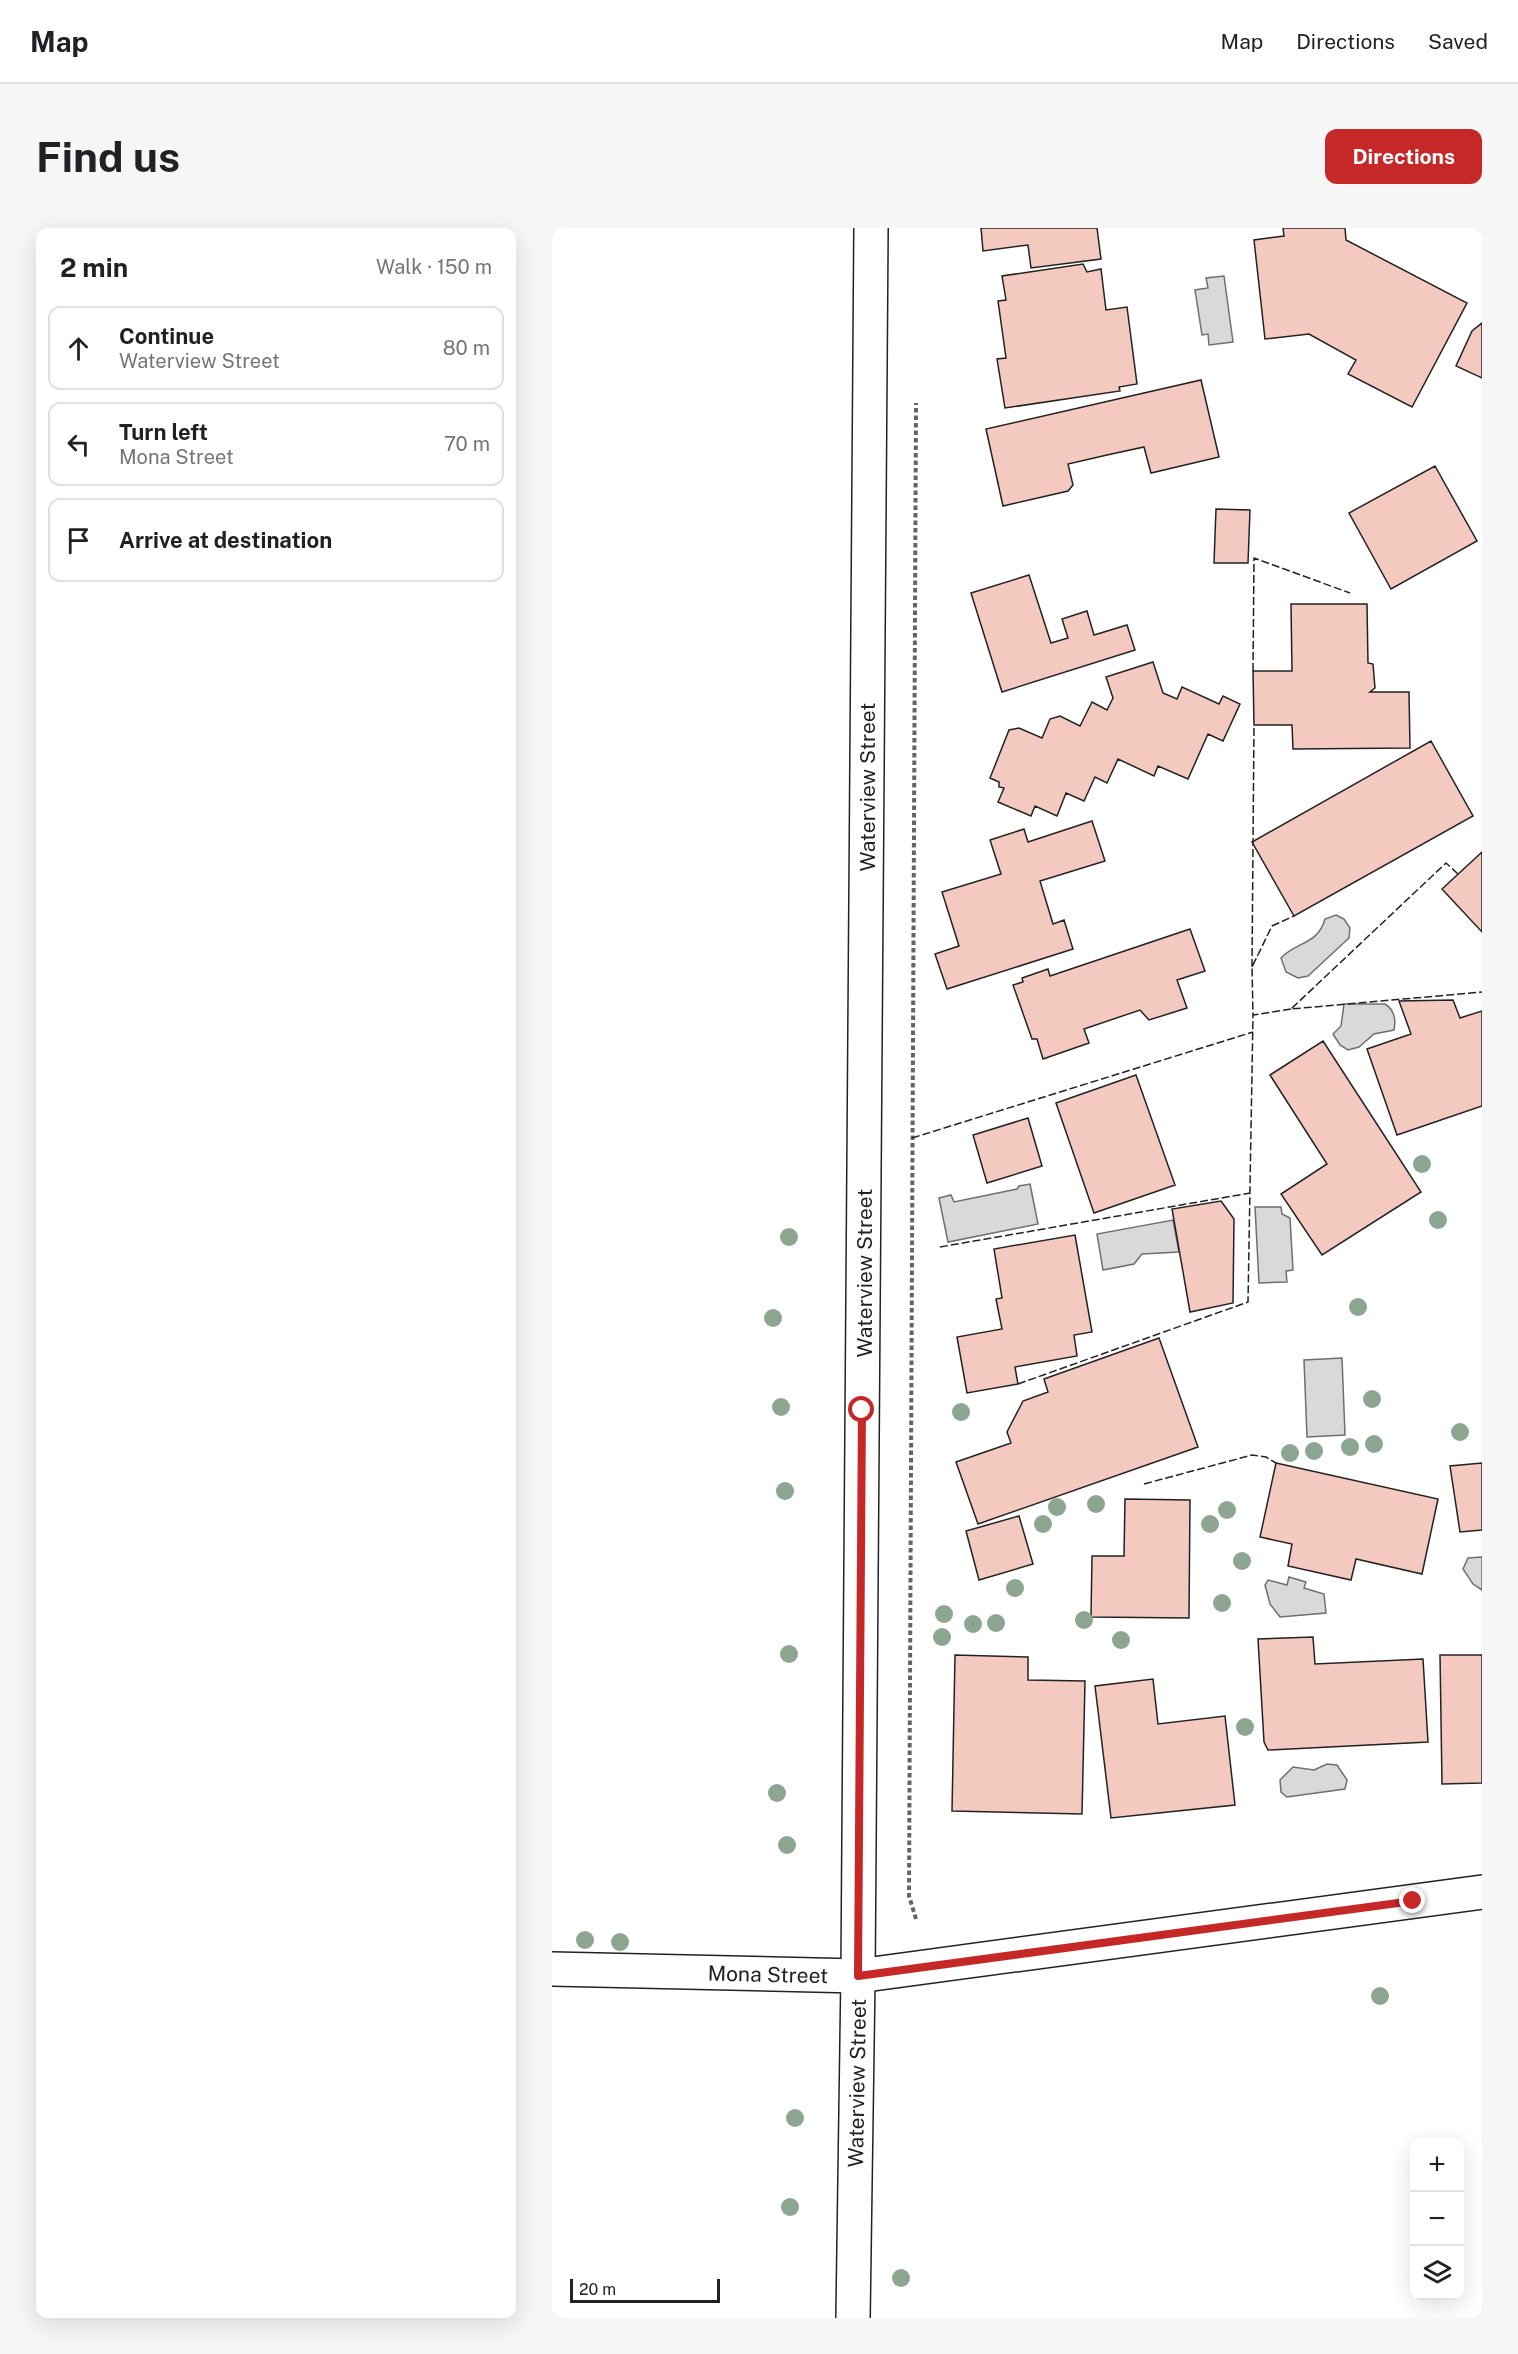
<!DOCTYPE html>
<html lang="en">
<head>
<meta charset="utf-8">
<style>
  :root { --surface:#fff; --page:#f6f6f6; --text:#202124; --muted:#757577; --line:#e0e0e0; --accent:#c62828 }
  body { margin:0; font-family:"Public Sans",sans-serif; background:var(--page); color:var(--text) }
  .controls { position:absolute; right:18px; bottom:18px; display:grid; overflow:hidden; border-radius:12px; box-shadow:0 6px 24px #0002 }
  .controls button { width:54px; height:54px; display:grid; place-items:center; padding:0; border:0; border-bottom:2px solid var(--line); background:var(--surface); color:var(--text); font:30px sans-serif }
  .scale { position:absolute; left:18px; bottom:15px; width:150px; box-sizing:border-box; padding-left:6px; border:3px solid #222; border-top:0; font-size:16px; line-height:21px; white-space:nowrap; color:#222; -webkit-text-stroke:4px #fff; paint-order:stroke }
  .stop { position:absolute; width:18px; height:18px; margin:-14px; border:4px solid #c62828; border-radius:50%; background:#fff }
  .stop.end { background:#c62828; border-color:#fff; box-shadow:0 2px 6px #0008 }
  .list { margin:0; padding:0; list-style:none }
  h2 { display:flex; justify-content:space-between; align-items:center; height:78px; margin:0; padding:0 24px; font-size:26px }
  h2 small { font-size:20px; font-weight:400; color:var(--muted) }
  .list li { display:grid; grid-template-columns:39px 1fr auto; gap:18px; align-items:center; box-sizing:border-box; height:84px; margin:0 12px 12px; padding:0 12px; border:2px solid var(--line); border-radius:12px }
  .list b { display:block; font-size:22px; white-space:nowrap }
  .list p { margin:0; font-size:20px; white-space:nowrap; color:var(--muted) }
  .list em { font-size:20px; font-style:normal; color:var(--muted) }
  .icon { flex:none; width:33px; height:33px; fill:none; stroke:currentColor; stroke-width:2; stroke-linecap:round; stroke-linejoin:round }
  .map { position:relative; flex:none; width:930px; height:2090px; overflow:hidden; border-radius:12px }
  header { display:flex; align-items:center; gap:36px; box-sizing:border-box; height:84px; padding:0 30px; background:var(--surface); border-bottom:2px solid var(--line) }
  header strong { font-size:28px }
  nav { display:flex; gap:33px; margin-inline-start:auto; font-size:21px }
  .intro { display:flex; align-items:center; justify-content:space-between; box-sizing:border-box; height:144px; padding:0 36px }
  h1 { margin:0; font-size:42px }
  .button { padding:15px 27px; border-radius:12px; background:var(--accent); color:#fff; font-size:21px; font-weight:700 }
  main { display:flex; gap:36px; padding:0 36px }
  aside { flex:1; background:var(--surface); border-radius:12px; box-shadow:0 6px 24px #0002 }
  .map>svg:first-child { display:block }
</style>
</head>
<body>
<header>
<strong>Map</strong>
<nav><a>Map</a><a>Directions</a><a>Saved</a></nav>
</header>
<div class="intro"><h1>Find us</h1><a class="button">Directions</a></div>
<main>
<aside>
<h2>2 min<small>Walk · 150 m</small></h2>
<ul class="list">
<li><svg class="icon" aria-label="ahead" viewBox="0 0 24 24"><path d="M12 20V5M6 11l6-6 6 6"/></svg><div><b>Continue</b><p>Waterview Street</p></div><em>80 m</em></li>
<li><svg class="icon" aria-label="left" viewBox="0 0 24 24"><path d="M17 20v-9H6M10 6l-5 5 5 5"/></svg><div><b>Turn left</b><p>Mona Street</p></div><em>70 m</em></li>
<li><svg class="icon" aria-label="arrive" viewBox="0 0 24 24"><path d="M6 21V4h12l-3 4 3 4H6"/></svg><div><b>Arrive at destination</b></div></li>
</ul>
</aside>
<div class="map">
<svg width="930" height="2090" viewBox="0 0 930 2090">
  <rect width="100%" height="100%" fill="#fff"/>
  <!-- water -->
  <path fill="#d9d9d9" stroke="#6f6f6f" stroke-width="1.5" d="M 672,48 L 681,114 L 657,117 L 656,106 L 650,107 L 643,62 L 656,60 L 654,50 Z
    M 784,687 L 792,691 L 798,700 L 797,710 L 756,748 L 746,750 L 734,744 L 729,730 C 743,714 766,717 773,691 Z
    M 792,776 L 833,776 C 843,782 844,792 842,802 L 822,806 L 807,819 L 796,822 L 788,817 L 781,806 L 789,798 Z
    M 478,956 L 486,996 L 396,1014 L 387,970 L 399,967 L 402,974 L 465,961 L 467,958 Z
    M 703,979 L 729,979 L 730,986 L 738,990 L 741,1042 L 734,1043 L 735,1054 L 707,1055 Z
    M 621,992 L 627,1024 L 590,1026 L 582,1036 L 551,1042 L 545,1006 Z
    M 790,1130 L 793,1207 L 755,1209 L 752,1132 Z
    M 930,1329 L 930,1362 L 921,1356 L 911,1341 L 916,1330 Z
    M 737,1349 L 754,1354 L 752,1360 L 772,1366 L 774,1385 L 728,1389 L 718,1376 L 713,1357 L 716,1352 L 735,1357 Z
    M 775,1536 L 785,1537 L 795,1552 L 793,1561 L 735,1569 L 729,1564 L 728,1552 L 741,1539 L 762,1542 Z"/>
  <!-- building -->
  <path fill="#f3c9c0" stroke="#222" stroke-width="1.5" d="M 429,0 L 545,0 L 549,31 L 479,40 L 476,17 L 431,23 Z
    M 731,0 L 793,0 L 794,12 L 915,75 L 860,179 L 796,146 L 804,132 L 757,106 L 713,111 L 702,12 L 732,8 Z
    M 531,36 L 535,44 L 549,41 L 554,82 L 575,79 L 585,156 L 567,159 L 568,163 L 453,180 L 445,131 L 454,130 L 446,73 L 454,72 L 450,48 Z
    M 930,95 L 930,150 L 904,138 L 920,103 Z
    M 649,152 L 667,229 L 599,245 L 592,219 L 555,227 L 516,236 L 521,257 L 516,263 L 451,278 L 434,201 Z
    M 883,238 L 925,313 L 839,361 L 797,285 Z
    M 664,281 L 698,282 L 696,335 L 662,335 Z
    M 477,347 L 499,415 L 516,410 L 510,391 L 535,383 L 542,407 L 575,397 L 583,422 L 450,464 L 419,365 Z
    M 739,376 L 815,376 L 816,435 L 821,436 L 823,460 L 818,464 L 857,464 L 858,520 L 741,521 L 740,497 L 702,497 L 701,443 L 740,443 Z
    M 601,434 L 611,465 L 625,471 L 630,459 L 667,476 L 671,468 L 688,476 L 671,513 L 656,506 L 636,551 L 606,538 L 602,548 L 566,531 L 555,555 L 543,549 L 532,573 L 514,565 L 505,588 L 483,578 L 479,588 L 446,574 L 452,560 L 447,559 L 447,554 L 438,550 L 457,502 L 467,500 L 490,510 L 498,491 L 508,488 L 528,498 L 540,474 L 555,482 L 561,470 L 554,449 Z
    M 879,513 L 921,588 L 742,688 L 700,614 Z
    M 540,593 L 553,633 L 488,653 L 501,696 L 512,692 L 521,721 L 395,761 L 383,726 L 407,718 L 390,664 L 449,646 L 438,612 L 472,601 L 476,614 Z
    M 930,624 L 930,704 L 890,661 Z
    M 638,701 L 653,743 L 625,752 L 635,780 L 597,792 L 588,782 L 532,801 L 537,815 L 491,831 L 485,811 L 480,811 L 461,757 L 471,754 L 470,750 L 496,741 L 498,748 Z
    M 901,772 L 908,790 L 930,783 L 930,878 L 845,907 L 815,821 L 859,806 L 847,773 Z
    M 771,813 L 869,964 L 770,1027 L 729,966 L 775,936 L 718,847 Z
    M 584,847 L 623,957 L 542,985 L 504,875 Z
    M 476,890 L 490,938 L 435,955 L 421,907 Z
    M 669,973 L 682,991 L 681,1075 L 638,1084 L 620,981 Z
    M 523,1007 L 540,1104 L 522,1107 L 525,1128 L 463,1139 L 466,1156 L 415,1165 L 405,1109 L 450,1101 L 444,1071 L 450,1070 L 442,1021 Z
    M 607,1110 L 646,1219 L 426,1296 L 404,1234 L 459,1215 L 455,1204 L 471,1173 L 496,1164 L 492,1151 Z
    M 724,1235 L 886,1271 L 870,1346 L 804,1331 L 799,1352 L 736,1338 L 740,1316 L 708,1309 Z
    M 930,1235 L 930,1302 L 908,1304 L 898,1238 Z
    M 573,1271 L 638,1272 L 637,1390 L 539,1389 L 540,1328 L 572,1328 Z
    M 467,1288 L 481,1336 L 427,1352 L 414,1303 Z
    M 761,1409 L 763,1436 L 871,1431 L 876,1514 L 716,1522 L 712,1514 L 706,1411 Z
    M 403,1427 L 476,1429 L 476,1452 L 533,1453 L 530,1586 L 400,1583 Z
    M 888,1427 L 930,1427 L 930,1555 L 890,1556 Z
    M 601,1451 L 606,1496 L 673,1488 L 683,1577 L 559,1590 L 543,1458 Z"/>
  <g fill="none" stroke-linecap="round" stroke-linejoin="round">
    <!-- street casing -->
    <g stroke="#222" stroke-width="36">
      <g id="street">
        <path id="s1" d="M 0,1741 L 306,1748 L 301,2090"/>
      </g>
    </g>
    <!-- secondary casing -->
    <g stroke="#222" stroke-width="36">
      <path id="secondary" d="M 319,0 L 306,1748 L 930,1664"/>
    </g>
    <!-- path -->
    <path stroke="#646464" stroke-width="4" stroke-dasharray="4.5 3" stroke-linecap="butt" d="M 364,1691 L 357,1668 L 364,175"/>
    <!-- street -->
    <use href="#street" stroke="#fff" stroke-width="33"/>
    <!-- secondary -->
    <use href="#secondary" stroke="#fff" stroke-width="33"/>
    <!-- fence -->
    <path stroke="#222" stroke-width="1.5" stroke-dasharray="8 3" stroke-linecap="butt" d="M 701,443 L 702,330 L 798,365
      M 906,646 L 894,635 L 739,781 L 930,764
      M 700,739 L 702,497
      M 739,781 L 701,787 L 700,739 L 720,698 L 742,688
      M 360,910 L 701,804
      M 388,1019 L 698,965
      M 466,1156 L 696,1074 L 701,787
      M 592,1256 L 700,1227 L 714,1229 L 724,1235"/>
  </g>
  <!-- trees -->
  <g fill="#8da692">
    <circle cx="870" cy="936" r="9"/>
    <circle cx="886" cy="992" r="9"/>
    <circle cx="237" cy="1009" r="9"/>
    <circle cx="806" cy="1079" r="9"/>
    <circle cx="221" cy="1090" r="9"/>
    <circle cx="820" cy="1171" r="9"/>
    <circle cx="229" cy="1179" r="9"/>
    <circle cx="409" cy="1184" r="9"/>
    <circle cx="908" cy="1204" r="9"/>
    <circle cx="822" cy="1216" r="9"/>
    <circle cx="798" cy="1219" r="9"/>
    <circle cx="762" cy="1223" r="9"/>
    <circle cx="738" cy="1225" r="9"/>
    <circle cx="233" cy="1263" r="9"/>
    <circle cx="544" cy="1276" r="9"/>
    <circle cx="505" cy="1279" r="9"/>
    <circle cx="675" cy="1282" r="9"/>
    <circle cx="491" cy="1296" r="9"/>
    <circle cx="658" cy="1296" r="9"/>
    <circle cx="690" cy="1333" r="9"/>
    <circle cx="463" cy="1360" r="9"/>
    <circle cx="670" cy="1375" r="9"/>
    <circle cx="392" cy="1386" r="9"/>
    <circle cx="532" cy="1392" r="9"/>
    <circle cx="444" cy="1395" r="9"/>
    <circle cx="421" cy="1396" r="9"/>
    <circle cx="390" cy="1409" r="9"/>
    <circle cx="569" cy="1412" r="9"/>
    <circle cx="237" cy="1426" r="9"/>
    <circle cx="693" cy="1499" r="9"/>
    <circle cx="225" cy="1565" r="9"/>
    <circle cx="235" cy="1617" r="9"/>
    <circle cx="33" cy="1712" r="9"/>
    <circle cx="68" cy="1714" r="9"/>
    <circle cx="828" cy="1768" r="9"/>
    <circle cx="243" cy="1890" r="9"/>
    <circle cx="238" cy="1979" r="9"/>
    <circle cx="349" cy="2050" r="9"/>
  </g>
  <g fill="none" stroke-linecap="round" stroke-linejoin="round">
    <!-- route -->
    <path stroke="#c62828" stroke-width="8" d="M 310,1182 L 306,1748 L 861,1673"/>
  </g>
  <g text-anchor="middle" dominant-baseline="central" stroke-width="4.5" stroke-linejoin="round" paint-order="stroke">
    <!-- street labels -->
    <g font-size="21" fill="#222" stroke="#fff">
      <text transform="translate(315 559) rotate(-90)">Waterview Street</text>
      <text transform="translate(312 1045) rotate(-90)">Waterview Street</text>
      <text stroke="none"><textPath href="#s1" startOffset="216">Mona Street</textPath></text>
      <text transform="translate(305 1855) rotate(-89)">Waterview Street</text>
    </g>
  </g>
</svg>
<div class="controls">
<button>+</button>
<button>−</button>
<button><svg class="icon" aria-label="layers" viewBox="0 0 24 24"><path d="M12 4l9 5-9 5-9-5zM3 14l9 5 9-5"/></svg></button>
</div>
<div class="scale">20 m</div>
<div class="stop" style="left:310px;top:1182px"></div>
<div class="stop end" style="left:861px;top:1673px"></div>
</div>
</main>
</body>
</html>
